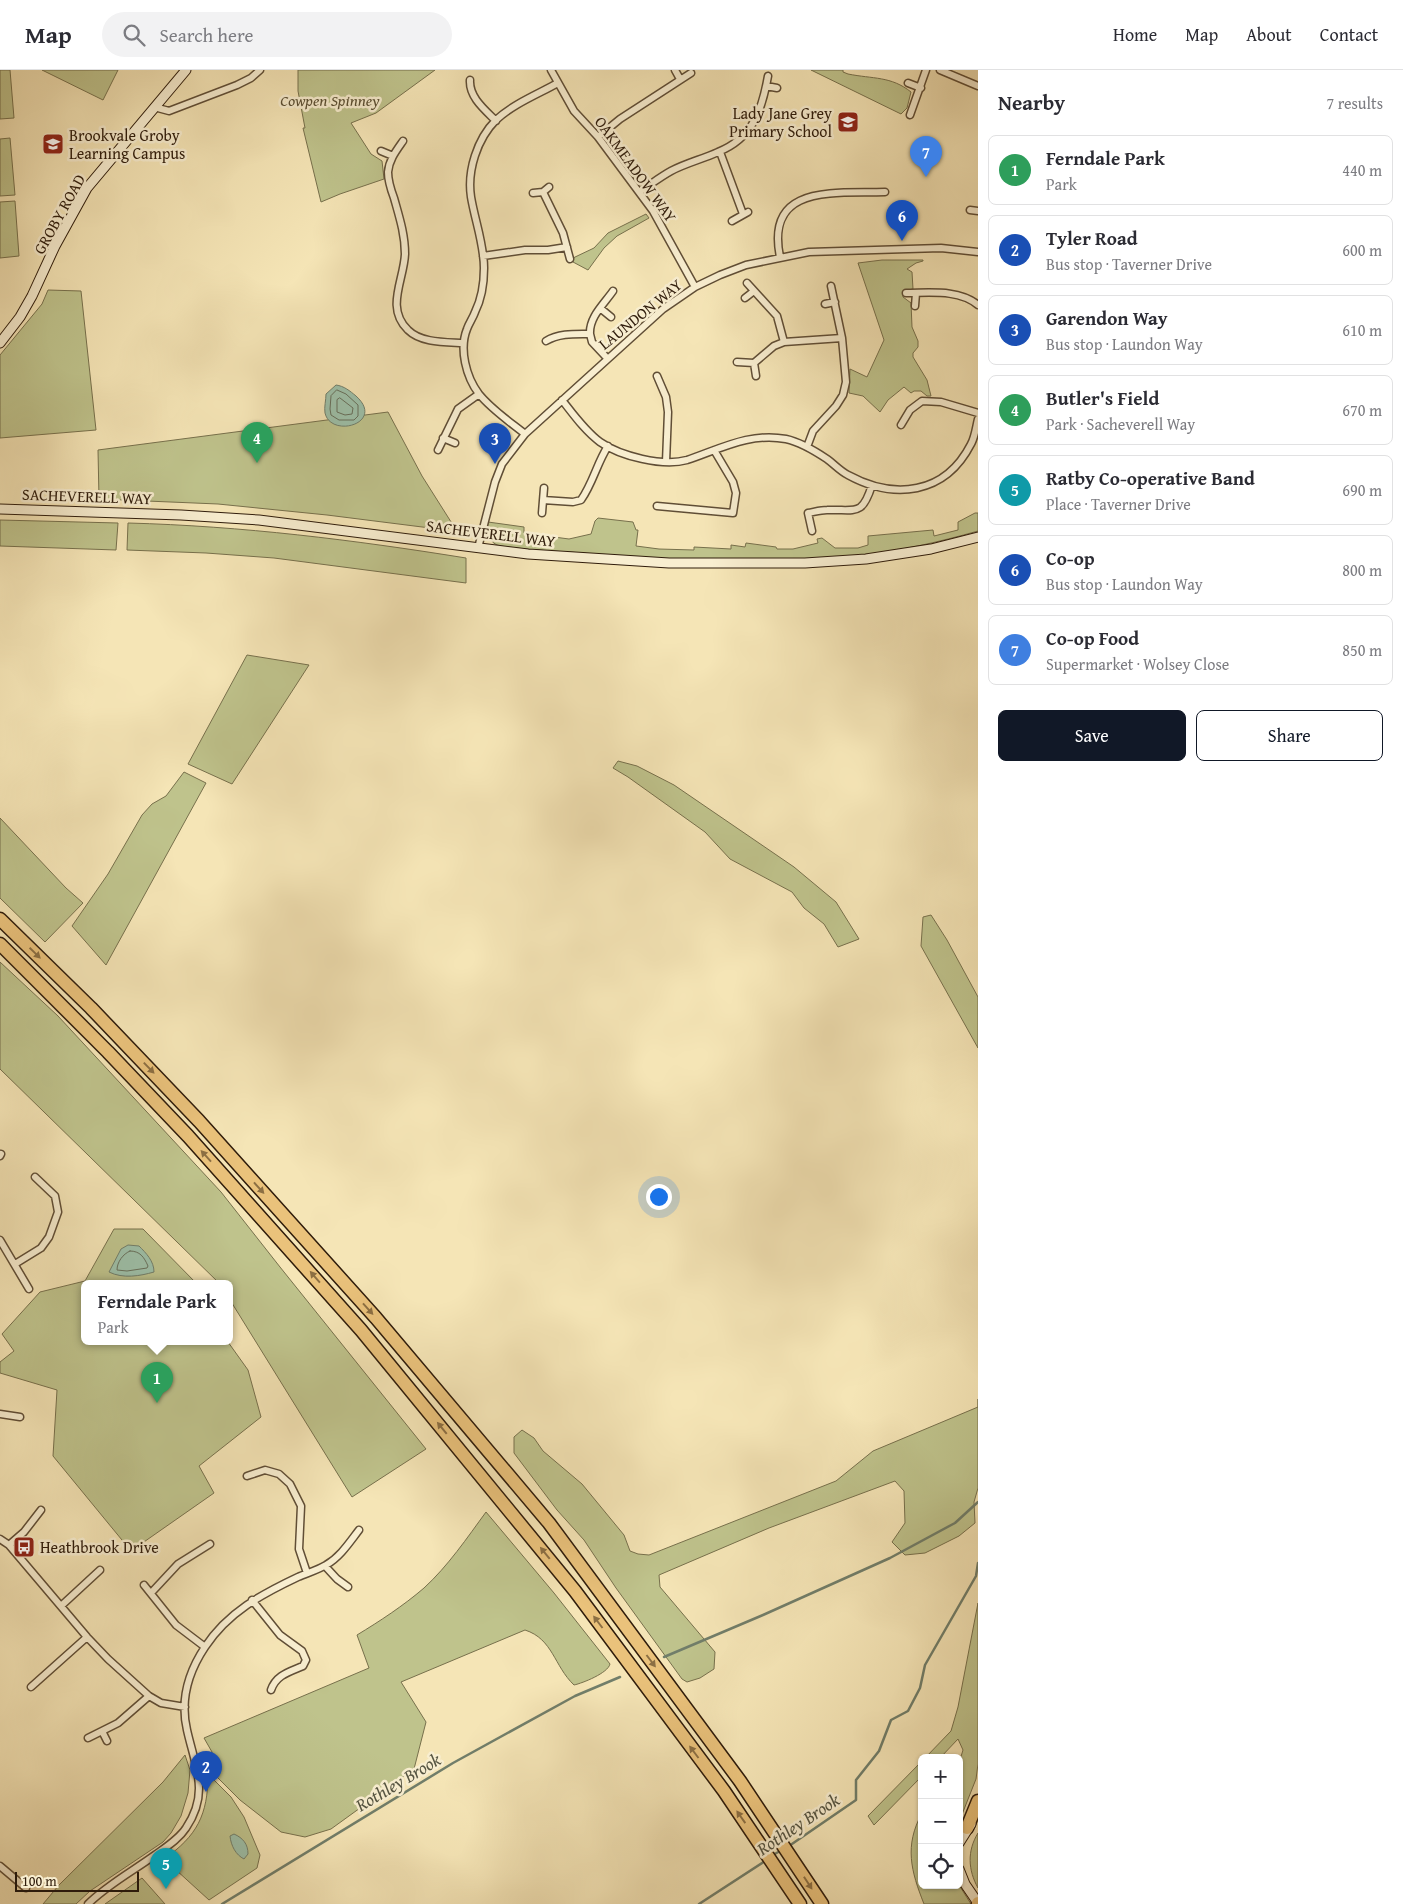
<!DOCTYPE html>
<html lang="en">
<head>
<meta charset="utf-8">
<style>
  :root { --surface:#fff; --page:#f2f2f3; --text:#2b2b33; --muted:#7c7c81; --line:#e1e1e2; --accent:#111827 }
  body { margin:0; font-family:"Gentium Book Plus",serif; background:var(--page); color:var(--text) }
  .controls { position:absolute; right:15px; bottom:15px; display:grid; overflow:hidden; border-radius:8px; box-shadow:0 1px 4px #0004 }
  .controls button { width:45px; height:45px; display:grid; place-items:center; padding:0; border:0; border-bottom:1px solid var(--line); background:var(--surface); color:var(--text); font:25px sans-serif }
  .scale { position:absolute; left:15px; bottom:12px; width:124px; box-sizing:border-box; padding-left:5px; border:2px solid #2f1c0b; border-top:0; font-size:14px; line-height:18px; white-space:nowrap; color:#2f1c0b; -webkit-text-stroke:4px #f8eed0; paint-order:stroke }
  .you { position:absolute; left:658px; top:1126px; width:18px; height:18px; margin:-12px; border:4px solid #fff; border-radius:50%; background:#1a73e8; box-shadow:0 0 0 8px #1a73e833 }
  .badge { display:grid; place-items:center; width:32px; height:32px; border-radius:50%; background:var(--accent); color:#fff; font-size:16px; font-weight:700 }
  .pin { position:absolute; translate:-50% -41px; filter:drop-shadow(0 1px 2px #0008) }
  .pin::after { content:''; position:absolute; top:26px; width:18px; height:15px; background:inherit; clip-path:polygon(0 0,100% 0,50% 100%) }
  .popup { position:absolute; left:81px; top:1210px; width:152px; height:65px; box-sizing:border-box; display:grid; place-content:center; border-radius:8px; background:var(--surface); filter:drop-shadow(0 1px 4px #0005); font-size:16px; white-space:nowrap; color:var(--muted) }
  .popup b { font-size:19px; color:var(--text) }
  .popup::after { content:''; position:absolute; left:50%; top:100%; margin-left:-10px; border:10px solid transparent; border-top-color:var(--surface) }
  .list { margin:0; padding:0; list-style:none }
  h2 { display:flex; justify-content:space-between; align-items:center; height:65px; margin:0; padding:0 20px; font-size:21px }
  h2 small { font-size:16px; font-weight:400; color:var(--muted) }
  .list li { display:grid; grid-template-columns:32px 1fr auto; gap:15px; align-items:center; box-sizing:border-box; height:70px; margin:0 10px 10px; padding:0 10px; border:1px solid var(--line); border-radius:8px }
  .list b { display:block; font-size:19px; white-space:nowrap }
  .list p { margin:0; font-size:16px; white-space:nowrap; color:var(--muted) }
  .list em { font-size:16px; font-style:normal; color:var(--muted) }
  .actions { display:flex; gap:10px; padding:15px 20px }
  .actions a { flex:1; padding:11px 0; border:1px solid var(--accent); border-radius:8px; text-align:center; font-size:18px; color:var(--accent) }
  .actions .main { background:var(--accent); color:#fff }
  .icon { flex:none; width:28px; height:28px; fill:none; stroke:currentColor; stroke-width:2; stroke-linecap:round; stroke-linejoin:round }
  .map { position:relative; flex:none; width:978px; height:1834px; overflow:hidden }
  header { display:flex; align-items:center; gap:30px; box-sizing:border-box; height:70px; padding:0 25px; background:var(--surface); border-bottom:1px solid var(--line) }
  header strong { font-size:24px }
  nav { display:flex; gap:28px; margin-inline-start:auto; font-size:18px }
  .search { width:350px; height:45px; background:var(--page); display:flex; align-items:center; gap:12px; box-sizing:border-box; padding:0 18px; border-radius:28px; color:var(--muted); font-size:19px }
  main { display:flex }
  aside { flex:1; background:var(--surface) }
  .map>svg:first-child { display:block }
</style>
</head>
<body>
<header>
<strong>Map</strong>
<div class="search"><svg class="icon" aria-label="search" viewBox="0 0 24 24"><circle cx="10" cy="10" r="6"/><path d="M15 15l6 6"/></svg>Search here</div>
<nav><a>Home</a><a>Map</a><a>About</a><a>Contact</a></nav>
</header>
<main>
<div class="map">
<svg width="978" height="1834" viewBox="0 0 978 1834">
  <rect width="100%" height="100%" fill="#f5e5b6"/>
  <filter id="stains"><feTurbulence type="fractalNoise" baseFrequency=".004" numOctaves="4"/><feColorMatrix values="0 0 0 0 .2 0 0 0 0 .09 0 0 0 0 .02 0 0 0 .5 -.17"/></filter>
  <radialGradient id="worn" r=".72"><stop offset=".6" stop-color="#630" stop-opacity="0"/><stop offset="1" stop-color="#630" stop-opacity=".3"/></radialGradient>
  <!-- green -->
  <path fill="#bfc38c" stroke="#77704c" d="M 0,0 L 10,0 L 14,48 L 0,49 Z
    M 42,0 L 118,0 L 103,30 Z
    M 298,0 L 435,0 L 376,43 L 351,53 L 371,84 L 382,91 L 384,109 L 340,124 L 321,132 L 303,58 L 305,58 L 298,21 Z
    M 811,0 L 843,0 L 843,2 L 848,4 C 873,9 891,6 911,22 L 907,38 L 901,44 Z
    M 10,68 L 15,125 L 0,126 L 0,69 Z
    M 15,131 L 19,186 L 0,188 L 0,132 Z
    M 646,144 L 649,148 L 617,166 L 604,178 L 588,200 L 573,192 L 573,188 L 594,178 L 608,163 Z
    M 882,190 L 923,190 L 923,191 L 916,193 L 907,199 L 912,202 L 913,219 L 903,221 L 903,227 L 911,233 L 912,257 L 918,271 L 918,277 L 913,283 L 913,287 L 927,310 L 931,326 L 927,326 L 921,321 L 914,321 L 911,323 L 904,317 L 888,330 L 880,342 L 863,326 L 849,323 L 850,299 L 867,307 L 884,270 L 858,193 Z
    M 48,220 L 81,221 L 96,360 L 0,368 L 0,285 L 42,234 Z
    M 388,342 L 422,406 L 453,455 L 446,460 L 327,445 L 218,434 L 99,429 L 98,380 Z
    M 975,443 L 978,443 L 978,461 C 939,472 900,481 860,485 C 765,495 663,490 569,482 C 551,481 533,480 516,478 C 510,477 503,477 497,475 C 488,471 487,461 488,452 L 524,457 L 524,463 L 569,469 L 591,464 L 595,451 L 598,448 L 633,452 L 636,460 L 638,460 L 636,476 L 659,479 L 694,480 L 694,477 L 731,479 L 731,475 L 745,477 L 746,473 L 776,477 L 777,479 L 793,479 L 818,473 L 817,469 L 822,468 L 835,478 L 858,478 L 868,475 L 868,466 L 933,460 L 934,466 L 958,460 L 958,452 Z
    M 0,450 L 118,453 L 116,480 L 0,476 Z
    M 128,453 C 242,456 354,470 466,488 L 466,513 L 274,488 L 206,483 L 127,480 Z
    M 247,585 L 309,595 L 232,714 L 188,694 Z
    M 618,691 L 637,696 L 674,715 L 794,797 L 836,832 L 859,869 L 838,877 L 824,854 L 804,838 L 792,822 L 730,789 L 705,762 L 628,707 L 613,698 Z
    M 184,702 L 206,713 L 106,895 L 72,856 L 108,804 L 142,745 L 152,734 L 166,726 Z
    M 0,748 L 66,818 L 83,833 L 45,872 L 0,828 Z
    M 931,845 L 947,870 L 978,927 L 978,978 L 921,876 L 923,847 Z
    M 0,892 L 58,946 L 221,1122 L 280,1197 L 426,1379 L 352,1427 L 230,1230 L 230,1214 L 220,1214 L 0,999 Z
    M 114,1159 L 143,1159 L 197,1214 L 84,1214 L 84,1272 L 228,1272 L 248,1300 L 261,1347 L 199,1396 L 214,1423 L 131,1481 L 53,1386 L 57,1320 L 0,1303 L 0,1292 L 14,1281 L 2,1264 L 40,1222 L 85,1211 Z
    M 978,1329 L 978,1418 L 974,1432 L 975,1453 L 959,1466 L 925,1483 L 905,1485 L 892,1472 L 905,1453 L 904,1421 L 895,1411 L 769,1458 L 659,1505 L 660,1517 L 715,1582 L 714,1599 L 700,1608 L 687,1612 L 682,1609 L 616,1518 L 584,1470 L 557,1440 L 514,1383 L 514,1367 L 522,1360 L 534,1368 L 543,1381 L 582,1414 L 624,1465 L 630,1481 L 638,1484 L 649,1485 L 836,1411 L 873,1381 L 978,1337 Z
    M 486,1442 L 554,1523 L 610,1594 C 608,1603 583,1613 574,1615 C 554,1596 553,1569 525,1560 L 401,1612 L 426,1652 L 414,1699 L 331,1759 L 305,1767 L 281,1762 L 240,1730 L 210,1700 L 212,1682 L 204,1668 L 369,1598 L 357,1565 C 380,1551 403,1536 424,1518 C 448,1496 467,1468 486,1442 Z
    M 978,1533 L 978,1694 L 976,1709 L 959,1752 L 959,1693 L 963,1680 L 958,1669 L 940,1688 L 925,1688 L 951,1661 L 958,1637 Z
    M 185,1685 L 190,1700 L 188,1723 L 181,1746 L 171,1763 L 163,1772 L 90,1821 L 76,1834 L 43,1834 L 59,1815 L 163,1712 Z
    M 922,1691 L 922,1706 L 874,1755 L 868,1746 Z
    M 208,1704 L 231,1727 L 244,1747 L 260,1785 L 257,1798 L 209,1830 L 164,1789 C 197,1766 208,1745 208,1704 Z
    M 922,1743 L 922,1815 L 959,1815 L 971,1834 L 924,1834 C 911,1801 904,1776 922,1743 Z
    M 978,1763 L 978,1818 C 968,1800 967,1781 978,1763 Z
    M 142,1808 L 165,1834 L 105,1834 Z"/>
  <!-- water -->
  <path fill="#9dc0a9" stroke="#717e6a" d="M 336,315 C 344,316 350,321 356,326 C 386,353 331,369 325,343 C 324,337 326,330 326,324 Z
    M 128,1175 L 139,1176 C 146,1183 154,1191 154,1202 C 140,1206 123,1209 109,1202 L 121,1179 Z
    M 234,1764 C 243,1768 248,1774 248,1784 L 244,1789 C 236,1785 231,1776 230,1766 Z"/>
  <g fill="none" stroke-linecap="round" stroke-linejoin="round">
    <!-- shore -->
    <path stroke="#666e5a" stroke-width="1" d="M 337,320 L 346,324 L 358,335 L 358,346 L 354,350 L 339,350 L 331,345 L 330,339 L 331,326 Z
      M 340,328 L 353,338 L 352,344 L 345,345 L 337,342 L 337,330 Z
      M 130,1181 C 140,1181 144,1187 148,1196 L 147,1198 L 127,1201 L 117,1200 C 117,1192 123,1184 130,1181 Z"/>
    <!-- stream -->
    <path stroke="#717e6a" stroke-width="2.5" d="M 664,1587 L 763,1545 L 890,1488 L 955,1453 L 978,1432
      M 789,1776 L 856,1730 L 856,1710 L 879,1681 L 891,1650 L 908,1641 L 920,1618 L 925,1595 L 976,1506 L 978,1493
      M 771,1786 L 782,1780
      M 222,1834 L 453,1693 L 575,1626 L 620,1607
      M 699,1834 L 765,1791"/>
    <!-- street casing -->
    <g stroke="#604e36" stroke-width="9">
      <path id="street" d="M 551,0 L 574,41 L 598,67 L 653,141 L 695,217
        M 675,0 L 680,9
        M 940,0 L 978,16
        M 470,10 C 469,27 484,39 496,51
        M 908,13 L 921,18
        M 766,16 L 777,18
        M 154,37 L 169,41 L 237,15 L 251,8 L 260,0
        M 910,45 L 926,0
        M 598,67 L 620,49 L 691,3
        M 403,71 C 396,81 389,90 388,102 C 388,111 391,120 394,128 C 399,146 405,164 405,184 C 404,210 385,238 408,260 C 421,273 445,272 463,273
        M 381,81 L 393,86
        M 720,82 L 743,144
        M 543,122 L 563,163 L 570,189
        M 639,122 C 650,115 660,107 671,101 C 686,93 703,89 718,82 C 753,68 762,40 768,6
        M 533,123 L 543,122 L 549,117
        M 970,140 L 978,141
        M 732,151 L 748,142
        M 483,186 L 525,180 L 548,180 L 567,177
        M 780,187 C 765,113 835,124 885,122
        M 747,213 L 777,246 L 784,272
        M 831,216 L 842,268
        M 906,223 C 929,223 959,219 978,235
        M 745,228 L 754,221
        M 825,234 L 835,232
        M 915,236 L 916,223
        M 600,238 L 611,247
        M 590,264 C 589,247 604,234 613,221
        M 546,271 C 559,263 575,264 590,264 L 592,272 L 607,288
        M 737,292 L 754,293 L 774,276 L 784,272 L 842,268 L 846,312 L 843,325 L 836,336 L 813,361 L 807,377
        M 754,293 L 756,306
        M 657,306 L 666,327 L 668,342 L 666,392
        M 562,330 C 573,344 585,361 600,372 C 620,386 663,397 687,390 C 720,379 750,362 786,369 C 800,372 815,381 827,389 C 834,394 840,401 848,405 C 894,430 945,425 971,374 C 975,367 976,357 978,349
        M 901,355 L 910,340 L 922,331 L 941,332 L 978,343
        M 525,364 C 510,352 491,339 479,324 C 466,307 459,279 467,259 C 469,253 473,248 475,242 C 482,228 484,214 484,198 C 484,174 475,151 471,127 C 467,101 477,69 496,50 C 513,34 538,24 558,13
        M 443,368 L 455,373
        M 438,380 L 458,339 L 479,324
        M 543,430 L 573,432 L 581,430 C 593,413 597,393 608,376
        M 657,436 L 733,443 L 736,423 L 733,412 L 714,380
        M 542,443 L 544,418
        M 812,461 L 808,443 C 814,442 821,440 827,440 C 856,439 862,447 872,415
        M 478,478 L 495,412 L 502,394 L 525,364 L 663,239 L 695,217 L 720,205 L 746,195 L 809,182 L 941,178 L 978,182
        M 0,1086 L 1,1084
        M 0,1170 L 29,1219
        M 15,1194 L 41,1178 L 49,1167 L 58,1142 L 55,1126 L 35,1107
        M 0,1344 L 20,1347
        M 247,1406 L 265,1400 L 279,1404 L 290,1414 L 301,1436 L 299,1479 L 307,1503
        M 0,1469 L 9,1475 L 87,1567 L 108,1589 L 149,1626 L 161,1633 L 185,1637
        M 9,1475 L 24,1462 L 41,1440
        M 325,1496 L 337,1509 L 348,1517
        M 144,1515 L 176,1555 L 205,1577
        M 151,1523 L 178,1494 L 210,1474
        M 252,1530 L 280,1565 L 302,1581 L 306,1590 L 303,1596 C 289,1602 276,1605 271,1620
        M 61,1536 L 100,1500
        M 31,1617 L 87,1567
        M 102,1661 L 107,1671
        M 88,1668 L 118,1653 L 149,1626
        M 0,1796 L 26,1818
        M 88,1834 C 107,1815 133,1801 155,1785 C 166,1777 179,1769 186,1758 C 210,1723 195,1696 187,1660 C 180,1630 189,1601 205,1577 C 228,1542 262,1524 298,1507 C 307,1503 318,1500 326,1495 C 340,1487 349,1473 359,1460"/>
    </g>
    <!-- secondary casing -->
    <g stroke="#2f1c0b" stroke-width="11">
      <path id="secondary" d="M 0,273 L 20,247 L 32,226 L 55,176 L 87,118 L 186,0
        M 0,439 L 181,445 L 259,450 L 528,484 L 669,493 L 805,493 L 866,489 L 931,479 L 978,467
        M 959,1773 L 971,1754
        M 959,1799 L 965,1814 L 978,1833"/>
    </g>
    <!-- highway casing -->
    <g stroke="#2f1c0b" stroke-width="15">
      <path id="highway" d="M 0,849 L 91,938 L 199,1051 L 376,1248 L 549,1453 L 740,1711 L 822,1834
        M 0,874 L 108,982 L 188,1066 L 361,1260 L 575,1521 L 724,1721 L 800,1834
        M 967,1758 L 978,1731
        M 978,1833 L 978,1834"/>
    </g>
    <!-- street -->
    <use href="#street" stroke="#f8eed0" stroke-width="6"/>
    <!-- secondary -->
    <use href="#secondary" stroke="#f8eed0" stroke-width="9"/>
    <!-- highway -->
    <use href="#highway" stroke="#eac27b" stroke-width="12"/>
  </g>
  <!-- one-way arrows -->
  <defs><path id="oneway-solid" d="M-6-.8H1V-3.2L6.5 0L1 3.2V.8H-6Z" transform="scale(1.25)"/></defs>
  <g fill="#8c6f43">
    <use href="#oneway-solid" transform="translate(35 883) rotate(44)"/>
    <use href="#oneway-solid" transform="translate(149 998) rotate(46)"/>
    <use href="#oneway-solid" transform="translate(206 1086) rotate(-132)"/>
    <use href="#oneway-solid" transform="translate(259 1118) rotate(48)"/>
    <use href="#oneway-solid" transform="translate(315 1207) rotate(-131)"/>
    <use href="#oneway-solid" transform="translate(368 1239) rotate(48)"/>
    <use href="#oneway-solid" transform="translate(442 1358) rotate(-129)"/>
    <use href="#oneway-solid" transform="translate(545 1483) rotate(-129)"/>
    <use href="#oneway-solid" transform="translate(598 1552) rotate(-127)"/>
    <use href="#oneway-solid" transform="translate(651 1591) rotate(53)"/>
    <use href="#oneway-solid" transform="translate(694 1682) rotate(-127)"/>
    <use href="#oneway-solid" transform="translate(741 1747) rotate(-125)"/>
    <use href="#oneway-solid" transform="translate(808 1813) rotate(57)"/>
  </g>
  <!-- icons -->
  <defs>
    <g id="school-square" transform="scale(1.125)"><rect x="-9" y="-9" width="18" height="18" rx="4" fill="#8f2418" stroke="#f8eed0"/><path d="M0-5L7-2L0 1L-7-2ZM-4 1L0 2.5L4 1V4Q0 6-4 4Z" fill="#fff"/></g>
    <g id="bus-square" transform="scale(1.125)"><rect x="-9" y="-9" width="18" height="18" rx="4" fill="#8f2418" stroke="#f8eed0"/><path d="M-5-6H5V4H4V6H2V4H-2V6H-4V4H-5ZM-3.5-4V0h7V-4ZM-3.5 1.2v1.5H-2V1.2ZM2 1.2v1.5H3.5V1.2Z" fill="#fff"/></g>
  </defs>
  <g fill-rule="evenodd">
    <use href="#school-square" x="848" y="52"/>
    <use href="#school-square" x="53" y="74"/>
    <use href="#bus-square" x="24" y="1477"/>
  </g>
  <g text-anchor="middle" dominant-baseline="central" stroke-width="5" stroke-linejoin="round" paint-order="stroke">
    <!-- park labels -->
    <g font-size="16" font-style="italic" fill="#5a4e32" stroke="#f8eed0">
      <text x="330" y="30">Cowpen Spinney</text>
    </g>
    <!-- poi labels -->
    <g font-size="16" fill="#2f1c0b" stroke="#f8eed0" text-anchor="start">
      <text x="832" y="43" text-anchor="end">Lady Jane Grey<tspan x="832" dy="18">Primary School</tspan></text>
      <text x="69" y="65">Brookvale Groby<tspan x="69" dy="18">Learning Campus</tspan></text>
      <text x="40" y="1477">Heathbrook Drive</text>
    </g>
    <!-- street labels -->
    <g font-size="16" fill="#2f1c0b" stroke="#f8eed0">
      <text transform="translate(636 99) rotate(54)">OAKMEADOW WAY</text>
      <text transform="translate(59 144) rotate(-61)">GROBY ROAD</text>
      <text transform="translate(640 244) rotate(-39)">LAUNDON WAY</text>
      <text transform="translate(87 426) rotate(2)">SACHEVERELL WAY</text>
      <text transform="translate(491 463) rotate(7)">SACHEVERELL WAY</text>
    </g>
    <!-- water labels -->
    <g font-size="18" font-style="italic" fill="#565542" stroke="#f8eed0">
      <text transform="translate(398 1712) rotate(-31)">Rothley Brook</text>
      <text transform="translate(798 1754) rotate(-34)">Rothley Brook</text>
    </g>
  </g>
  <rect width="100%" height="100%" filter="url(#stains)"/>
  <rect width="100%" height="100%" fill="url(#worn)"/>
</svg>
<div class="controls">
<button>+</button>
<button>−</button>
<button><svg class="icon" aria-label="locate" viewBox="0 0 24 24"><circle cx="12" cy="12" r="6"/><path d="M12 2v4M12 18v4M2 12h4M18 12h4"/></svg></button>
</div>
<div class="scale">100 m</div>
<div class="you"></div>
<div class="pin badge" style="left:157px;top:1333px;background:#2e9e5b">1</div>
<div class="popup"><b>Ferndale Park</b>Park</div>
<div class="pin badge" style="left:206px;top:1722px;background:#1a4fb4">2</div>
<div class="pin badge" style="left:495px;top:394px;background:#1a4fb4">3</div>
<div class="pin badge" style="left:257px;top:393px;background:#2e9e5b">4</div>
<div class="pin badge" style="left:166px;top:1819px;background:#0f9aa8">5</div>
<div class="pin badge" style="left:902px;top:171px;background:#1a4fb4">6</div>
<div class="pin badge" style="left:926px;top:107px;background:#3f7fe0">7</div>
</div>
<aside>
<h2>Nearby<small>7 results</small></h2>
<ul class="list">
<li><span class="badge" style="background:#2e9e5b">1</span><div><b>Ferndale Park</b><p>Park</p></div><em>440 m</em></li>
<li><span class="badge" style="background:#1a4fb4">2</span><div><b>Tyler Road</b><p>Bus stop · Taverner Drive</p></div><em>600 m</em></li>
<li><span class="badge" style="background:#1a4fb4">3</span><div><b>Garendon Way</b><p>Bus stop · Laundon Way</p></div><em>610 m</em></li>
<li><span class="badge" style="background:#2e9e5b">4</span><div><b>Butler's Field</b><p>Park · Sacheverell Way</p></div><em>670 m</em></li>
<li><span class="badge" style="background:#0f9aa8">5</span><div><b>Ratby Co-operative Band</b><p>Place · Taverner Drive</p></div><em>690 m</em></li>
<li><span class="badge" style="background:#1a4fb4">6</span><div><b>Co-op</b><p>Bus stop · Laundon Way</p></div><em>800 m</em></li>
<li><span class="badge" style="background:#3f7fe0">7</span><div><b>Co-op Food</b><p>Supermarket · Wolsey Close</p></div><em>850 m</em></li>
</ul>
<div class="actions"><a class="main">Save</a><a>Share</a></div>
</aside>
</main>
</body>
</html>
